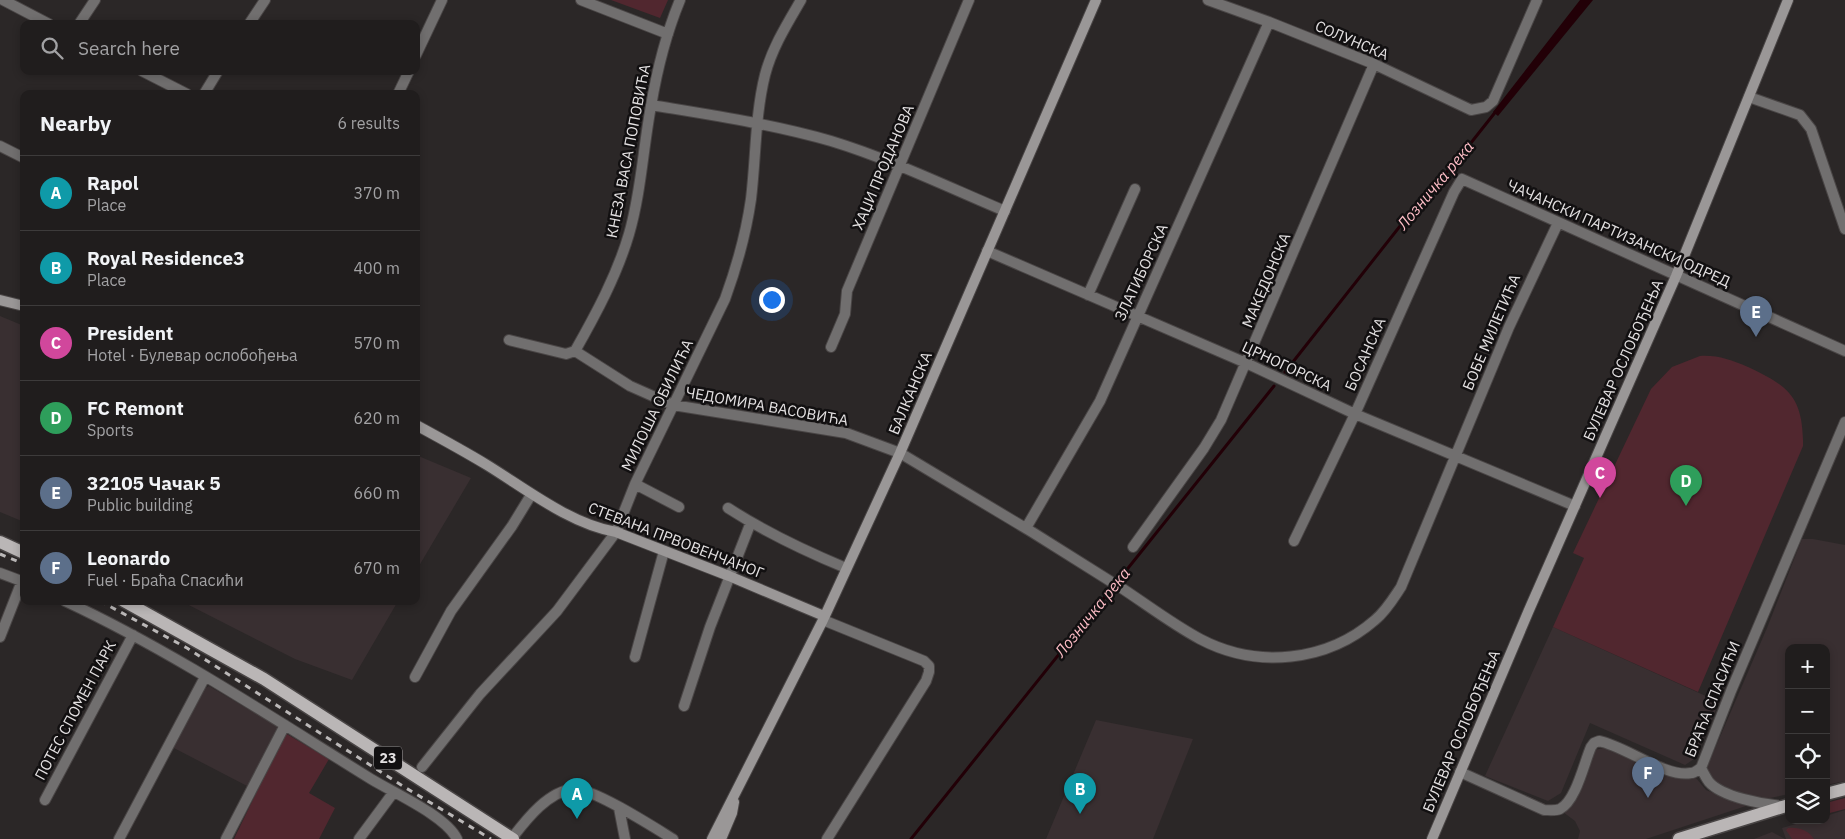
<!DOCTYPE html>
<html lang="en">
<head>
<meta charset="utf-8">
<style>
  :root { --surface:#201d1d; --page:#282626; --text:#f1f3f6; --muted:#a2a2a4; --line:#3d3b3b; --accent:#8c9099 }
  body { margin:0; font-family:"IBM Plex Sans",sans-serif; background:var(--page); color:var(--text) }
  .controls { position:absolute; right:15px; bottom:15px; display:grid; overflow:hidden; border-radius:10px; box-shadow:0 2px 8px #0003 }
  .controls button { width:45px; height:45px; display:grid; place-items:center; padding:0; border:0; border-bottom:1px solid var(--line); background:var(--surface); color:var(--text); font:25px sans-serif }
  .you { position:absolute; left:771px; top:299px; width:18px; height:18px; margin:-12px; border:4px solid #fff; border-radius:50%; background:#1a73e8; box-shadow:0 0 0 8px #1a73e833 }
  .badge { display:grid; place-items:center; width:32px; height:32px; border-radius:50%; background:var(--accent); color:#fff; font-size:16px; font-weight:700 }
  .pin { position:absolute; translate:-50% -41px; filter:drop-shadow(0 1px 2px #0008) }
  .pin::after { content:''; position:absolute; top:26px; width:18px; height:15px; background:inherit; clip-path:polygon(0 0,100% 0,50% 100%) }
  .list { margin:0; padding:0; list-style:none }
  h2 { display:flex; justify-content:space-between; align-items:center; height:65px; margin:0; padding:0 20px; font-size:21px }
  h2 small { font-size:16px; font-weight:400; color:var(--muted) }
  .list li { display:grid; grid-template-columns:32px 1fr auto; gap:15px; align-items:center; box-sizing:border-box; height:75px; padding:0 20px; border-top:1px solid var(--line) }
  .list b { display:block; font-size:19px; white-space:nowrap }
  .list p { margin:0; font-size:16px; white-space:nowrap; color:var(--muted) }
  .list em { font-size:16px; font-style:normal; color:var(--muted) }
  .icon { flex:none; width:28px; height:28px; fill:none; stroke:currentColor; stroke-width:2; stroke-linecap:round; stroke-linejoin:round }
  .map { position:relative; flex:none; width:1845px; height:839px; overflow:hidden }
  .search { position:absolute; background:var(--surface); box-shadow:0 2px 8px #0003; left:20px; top:20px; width:400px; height:55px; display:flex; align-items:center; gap:12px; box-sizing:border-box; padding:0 18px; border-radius:10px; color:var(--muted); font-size:19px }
  .panel { position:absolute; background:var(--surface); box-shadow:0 2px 8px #0003; left:20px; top:90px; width:400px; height:515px; border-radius:10px }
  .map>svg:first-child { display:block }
</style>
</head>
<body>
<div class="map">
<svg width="1845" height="839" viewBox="0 0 1845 839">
  <rect width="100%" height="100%" fill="#2b2727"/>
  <!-- built -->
  <path fill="#392f31" d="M 0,316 L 24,326 L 24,522 L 0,512 Z
    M 416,455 L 471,478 L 416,571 Z
    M 1802,539 L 1813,539 L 1845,545 L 1845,781 L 1826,785 L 1826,648 L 1789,648 L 1789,794 L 1765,799 L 1742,793 L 1718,784 L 1710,776 L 1707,767 L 1767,628 Z
    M 181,601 L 398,601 L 352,680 L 295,659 Z
    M 1553,627 L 1719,702 L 1694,759 L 1685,765 L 1590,723 L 1561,793 L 1548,801 L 1485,776 Z
    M 209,686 L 279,727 L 249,787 L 172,747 L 202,690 Z
    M 1096,720 L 1193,739 L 1153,839 L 1046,839 Z
    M 1604,748 L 1681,777 L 1696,778 L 1706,790 L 1746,806 L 1646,839 L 1578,839 L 1580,831 L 1575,821 L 1563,812 L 1594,750 Z
    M 1845,810 L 1845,839 L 1786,839 L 1782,828 L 1810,820 L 1826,820 L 1826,816 Z
    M 1772,832 L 1785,839 L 1754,839 Z"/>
  <!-- green -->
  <path fill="#51272f" d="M 611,0 L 668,0 L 660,18 Z
    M 1700,356 C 1718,355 1731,360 1748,367 C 1786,385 1802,395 1803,440 L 1803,446 L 1698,692 L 1553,627 L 1584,558 L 1573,553 L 1651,389 L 1672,367 Z
    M 285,733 L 329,759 L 309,793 L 335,808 L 319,839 L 234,839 Z
    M 1845,798 L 1845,809 L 1826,814 L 1826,803 Z
    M 1788,828 C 1799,827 1808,830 1814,839 L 1792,839 L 1786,830 Z"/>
  <!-- water -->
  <path fill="#220007" d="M 1580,0 L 1593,0 L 1498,116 L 1493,112 Z"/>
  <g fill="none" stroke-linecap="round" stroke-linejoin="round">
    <!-- stream -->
    <path stroke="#220007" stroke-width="3" d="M 1285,372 L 1419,202 L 1455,163 L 1497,110
      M 911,839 L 1274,386"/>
    <!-- street casing -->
    <g stroke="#494545" stroke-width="12">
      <path id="street" d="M 3,0 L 49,24
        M 581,0 L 668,34
        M 1208,0 L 1269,22 L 1374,64 L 1471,110 L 1486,107 L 1493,101 L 1537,0
        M 79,24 L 95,0
        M 249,24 L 265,0
        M 416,55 L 442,0
        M 142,71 L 187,94
        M 204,94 L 218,71
        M 398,94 L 409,71
        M 1749,97 L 1800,115 L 1811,129 L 1845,229
        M 651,105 C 711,115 772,124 831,141 C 890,159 948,187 1005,211
        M 0,146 L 24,158
        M 987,251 L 1246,363 L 1355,414 L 1575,506
        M 1088,295 L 1135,189
        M 509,340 L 566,354 L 575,351 C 596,314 617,275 629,234 C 641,193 643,149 651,106 C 657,70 666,34 680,0
        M 831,347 L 845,314 L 847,291 L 969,0
        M 575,351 L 630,386 L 673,405 L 846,433 L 900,453 L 1032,532 L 1110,581
        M 635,484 L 679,507
        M 728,508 C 765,532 805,551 846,568
        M 1026,528 L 1100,401 L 1269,22
        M 1294,541 L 1355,414 L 1454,192 L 1462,179 L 1845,351
        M 1133,547 L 1204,448 L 1221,420 L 1374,64
        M 0,573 L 24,582
        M 1120,587 C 1146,604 1172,624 1200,639 C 1257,669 1327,662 1375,620 C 1386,611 1393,599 1401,587 L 1509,327 L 1558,223
        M 65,601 C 172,651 271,717 371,779 C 394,793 446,816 457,839
        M 823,620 L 924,661 L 929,666 L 929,672 L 926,681 L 827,839
        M 0,637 L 22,581
        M 635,657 L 664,551
        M 415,677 L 451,611 L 512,526 L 531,495
        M 684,706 L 710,627 L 751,522
        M 422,767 L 480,694 L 557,611 L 616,532 L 635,484 L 725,299 C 737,266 746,234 751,199 C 756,158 755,115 765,75 C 772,48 787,24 801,0
        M 1701,768 C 1703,772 1706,778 1709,782 C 1722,797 1762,804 1781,806
        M 1460,772 L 1544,810 C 1549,810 1555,811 1560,809 C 1576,801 1584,763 1591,747 L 1594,743 L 1599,741 C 1625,746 1666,778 1691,773 C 1695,773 1697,770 1701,768 L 1731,691 L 1845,422
        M 45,800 L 133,635
        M 619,808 L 625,839
        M 512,838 C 526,820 548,791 574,789 C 593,788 655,828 673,839
        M 119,839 L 205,677
        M 226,839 L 285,725
        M 359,839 L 393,793"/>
    </g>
    <!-- secondary casing -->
    <g stroke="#494545" stroke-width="12">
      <path id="secondary" d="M 0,300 L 24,306
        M 416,425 C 440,438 464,451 487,465 C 526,489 570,524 616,532 L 729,576 L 824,616
        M 712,839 L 823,620 L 900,453 L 1096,0
        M 721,839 L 732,813 L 734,802
        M 1432,839 L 1529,610 L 1676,276 L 1788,0"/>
    </g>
    <!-- primary casing -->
    <g stroke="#494545" stroke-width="15">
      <path id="primary" d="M 0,542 L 24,553
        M 124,601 L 264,679 L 513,839
        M 1826,794 L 1845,789
        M 1679,839 L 1789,805"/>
    </g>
    <!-- street -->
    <use href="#street" stroke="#716f6f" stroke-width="10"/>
    <!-- secondary -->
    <use href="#secondary" stroke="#9a9797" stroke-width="10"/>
    <!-- primary -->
    <use href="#primary" stroke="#bab6b6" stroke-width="12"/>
    <!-- rail -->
    <path stroke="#bbb8b8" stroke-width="3" stroke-dasharray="6 6" stroke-linecap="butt" d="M 0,554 L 24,564
      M 100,601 L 187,648 L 406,788 L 491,839"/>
  </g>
  <g text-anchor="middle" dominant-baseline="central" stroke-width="5" stroke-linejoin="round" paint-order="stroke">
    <!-- shield labels -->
    <rect fill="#121011" stroke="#a5a2a3" stroke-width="1" x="374" y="746.5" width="28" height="23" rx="4"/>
    <g font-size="14" font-weight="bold" fill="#e4e1e2">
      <text x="388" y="758">23</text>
    </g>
    <!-- street labels -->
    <g font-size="15" fill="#e4e1e2" stroke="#121011">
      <text transform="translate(1352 40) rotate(23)">СОЛУНСКА</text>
      <text transform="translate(628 151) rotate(-79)">КНЕЗА ВАСА ПОПОВИЋА</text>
      <text transform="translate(883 167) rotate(-67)">ХАЏИ ПРОДАНОВА</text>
      <text transform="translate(1619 233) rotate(24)">ЧАЧАНСКИ ПАРТИЗАНСКИ ОДРЕД</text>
      <text transform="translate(1141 272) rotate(-65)">ЗЛАТИБОРСКА</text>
      <text transform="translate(1266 280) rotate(-67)">МАКЕДОНСКА</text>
      <text transform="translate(1491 332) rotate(-67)">БОБЕ МИЛЕТИЋА</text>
      <text transform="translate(1365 354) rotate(-66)">БОСАНСКА</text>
      <text transform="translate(1623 360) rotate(-66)">БУЛЕВАР ОСЛОБОЂЕЊА</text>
      <text transform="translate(1287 366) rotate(25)">ЦРНОГОРСКА</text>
      <text transform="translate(910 393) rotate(-67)">БАЛКАНСКА</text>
      <text transform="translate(657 405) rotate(-64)">МИЛОША ОБИЛИЋА</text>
      <text transform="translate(767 406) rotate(10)">ЧЕДОМИРА ВАСОВИЋА</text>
      <text transform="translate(676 540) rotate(21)">СТЕВАНА ПРВОВЕНЧАНОГ</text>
      <text transform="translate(1712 699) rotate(-68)">БРАЋА СПАСИЋИ</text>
      <text transform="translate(75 710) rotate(-62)">ПОТЕС СПОМЕН ПАРК</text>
      <text transform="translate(1461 731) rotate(-67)">БУЛЕВАР ОСЛОБОЂЕЊА</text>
    </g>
    <!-- water labels -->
    <g font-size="16" font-style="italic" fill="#febdc6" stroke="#121011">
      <text transform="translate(1435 185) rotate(-50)">Лозничка река</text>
      <text transform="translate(1092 612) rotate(-51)">Лозничка река</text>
    </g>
  </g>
</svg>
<div class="controls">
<button>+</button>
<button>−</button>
<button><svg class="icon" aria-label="locate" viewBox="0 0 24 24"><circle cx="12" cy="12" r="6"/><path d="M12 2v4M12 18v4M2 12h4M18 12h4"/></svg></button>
<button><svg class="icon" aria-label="layers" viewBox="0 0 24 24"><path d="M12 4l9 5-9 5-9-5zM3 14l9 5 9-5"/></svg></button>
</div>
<div class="you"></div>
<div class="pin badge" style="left:577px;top:819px;background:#0f9aa8">A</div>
<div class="pin badge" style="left:1080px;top:814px;background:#0f9aa8">B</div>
<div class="pin badge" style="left:1600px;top:498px;background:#d1479c">C</div>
<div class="pin badge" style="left:1686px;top:506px;background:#2e9e5b">D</div>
<div class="pin badge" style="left:1756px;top:337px;background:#5c6f8a">E</div>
<div class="pin badge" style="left:1648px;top:798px;background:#5c6f8a">F</div>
<div class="search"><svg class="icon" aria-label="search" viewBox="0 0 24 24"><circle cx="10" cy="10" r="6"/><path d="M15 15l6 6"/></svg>Search here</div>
<section class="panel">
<h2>Nearby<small>6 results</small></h2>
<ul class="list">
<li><span class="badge" style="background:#0f9aa8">A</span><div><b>Rapol</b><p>Place</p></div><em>370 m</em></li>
<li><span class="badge" style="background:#0f9aa8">B</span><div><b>Royal Residence3</b><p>Place</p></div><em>400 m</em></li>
<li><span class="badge" style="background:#d1479c">C</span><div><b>President</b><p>Hotel · Булевар ослобођења</p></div><em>570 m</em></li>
<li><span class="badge" style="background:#2e9e5b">D</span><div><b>FC Remont</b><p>Sports</p></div><em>620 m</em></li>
<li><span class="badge" style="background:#5c6f8a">E</span><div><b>32105 Чачак 5</b><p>Public building</p></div><em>660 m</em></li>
<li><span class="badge" style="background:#5c6f8a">F</span><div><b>Leonardo</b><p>Fuel · Браћа Спасићи</p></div><em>670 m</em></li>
</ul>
</section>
</div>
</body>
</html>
